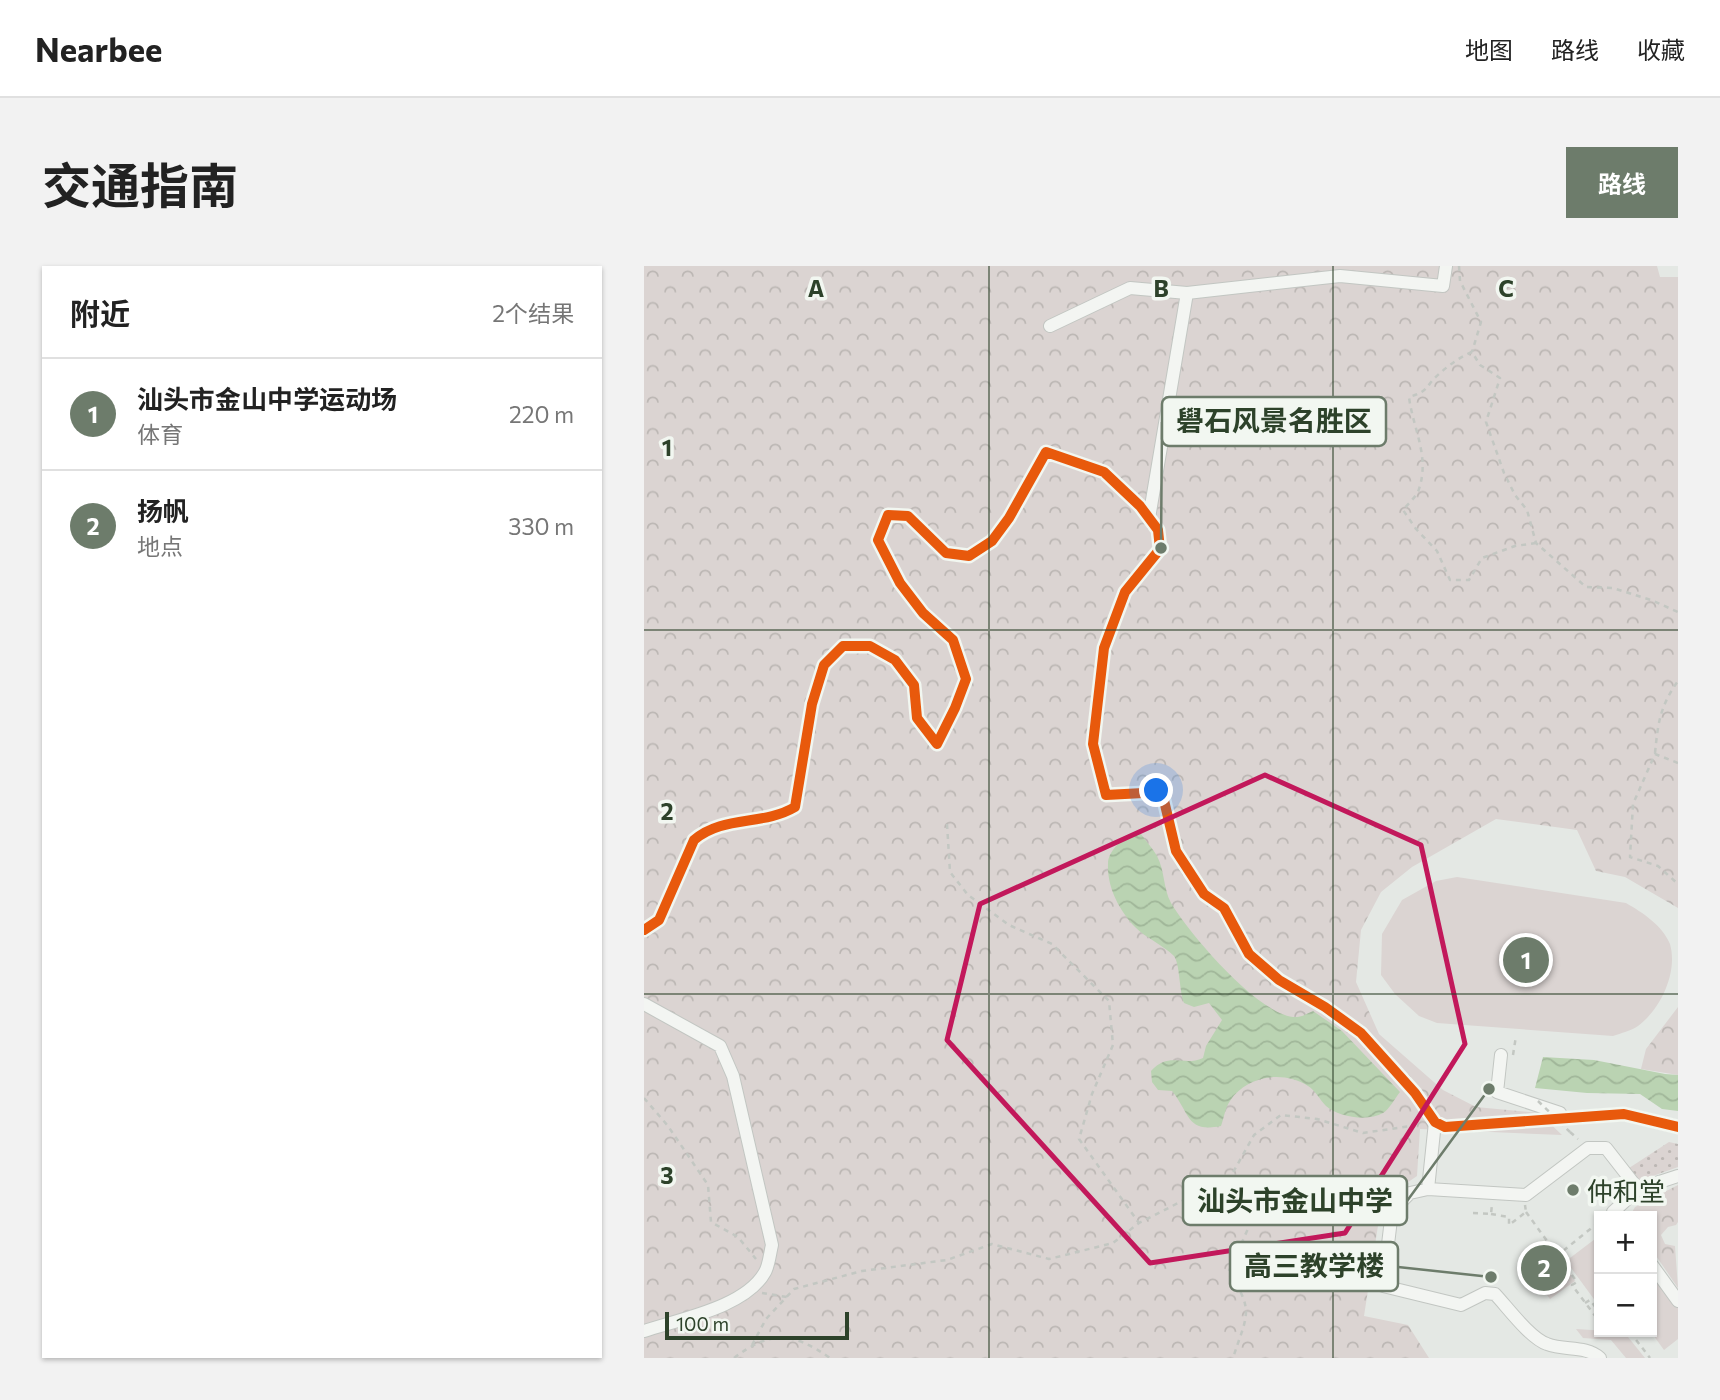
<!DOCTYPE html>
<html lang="zh">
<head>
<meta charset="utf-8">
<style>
  :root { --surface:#fff; --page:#f2f2f2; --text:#222; --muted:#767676; --line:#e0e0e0; --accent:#6d7c6b }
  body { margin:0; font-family:Commissioner,"Noto Sans SC",sans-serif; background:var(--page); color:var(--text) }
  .controls { position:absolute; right:21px; bottom:21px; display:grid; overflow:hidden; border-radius:0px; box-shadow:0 2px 5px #0004 }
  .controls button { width:63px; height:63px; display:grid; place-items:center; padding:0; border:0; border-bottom:2px solid var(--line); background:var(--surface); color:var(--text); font:35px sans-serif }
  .scale { position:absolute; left:21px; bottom:18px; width:184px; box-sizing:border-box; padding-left:7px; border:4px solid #2d422a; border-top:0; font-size:19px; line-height:24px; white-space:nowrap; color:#2d422a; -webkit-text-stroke:5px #f2f7f1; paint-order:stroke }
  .you { position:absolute; left:513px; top:525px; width:24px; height:24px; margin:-18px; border:5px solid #fff; border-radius:50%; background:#1a73e8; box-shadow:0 0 0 10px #1a73e833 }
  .badge { display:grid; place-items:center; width:46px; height:46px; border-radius:50%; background:var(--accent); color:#fff; font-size:23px; font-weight:700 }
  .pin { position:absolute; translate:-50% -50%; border:4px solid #fff; box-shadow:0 2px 7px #0006 }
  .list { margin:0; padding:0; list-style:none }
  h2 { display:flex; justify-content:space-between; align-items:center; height:91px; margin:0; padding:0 28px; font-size:30px }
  h2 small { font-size:23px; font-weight:400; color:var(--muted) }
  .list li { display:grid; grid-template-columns:46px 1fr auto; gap:21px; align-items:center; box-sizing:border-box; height:112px; padding:0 28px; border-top:2px solid var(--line) }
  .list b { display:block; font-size:26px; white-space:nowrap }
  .list p { margin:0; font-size:23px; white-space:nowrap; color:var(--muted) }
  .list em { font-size:23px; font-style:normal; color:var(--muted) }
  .map { position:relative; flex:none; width:1034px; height:1092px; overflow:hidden; border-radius:0px }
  header { display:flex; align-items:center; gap:42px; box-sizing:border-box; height:98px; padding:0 35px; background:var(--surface); border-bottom:2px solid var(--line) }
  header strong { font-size:33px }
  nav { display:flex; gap:38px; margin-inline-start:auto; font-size:24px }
  .intro { display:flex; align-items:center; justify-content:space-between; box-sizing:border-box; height:168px; padding:0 42px }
  h1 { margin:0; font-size:49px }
  .button { padding:18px 32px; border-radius:0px; background:var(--accent); color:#fff; font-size:24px; font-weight:700 }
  main { display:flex; gap:42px; padding:0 42px }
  aside { flex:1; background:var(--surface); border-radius:0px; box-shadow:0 2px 5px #0004 }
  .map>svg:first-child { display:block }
</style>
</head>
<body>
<header>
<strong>Nearbee</strong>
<nav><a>地图</a><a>路线</a><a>收藏</a></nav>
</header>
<div class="intro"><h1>交通指南</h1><a class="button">路线</a></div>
<main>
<aside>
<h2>附近<small>2个结果</small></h2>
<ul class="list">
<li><span class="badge">1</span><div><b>汕头市金山中学运动场</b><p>体育</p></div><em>220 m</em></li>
<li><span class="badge">2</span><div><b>扬帆</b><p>地点</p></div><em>330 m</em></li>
</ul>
</aside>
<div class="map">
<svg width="1034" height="1092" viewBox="0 0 1034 1092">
  <defs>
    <pattern id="park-crowns" width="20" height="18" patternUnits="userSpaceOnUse" patternTransform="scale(1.75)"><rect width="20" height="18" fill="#dbd4d2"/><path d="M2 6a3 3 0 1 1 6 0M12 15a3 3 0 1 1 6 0" fill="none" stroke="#bcb7b4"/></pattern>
    <pattern id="garden-dots" width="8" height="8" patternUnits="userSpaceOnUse" patternTransform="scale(1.75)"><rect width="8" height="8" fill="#dbd4d2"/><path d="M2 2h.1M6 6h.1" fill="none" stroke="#bcb7b4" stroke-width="1.8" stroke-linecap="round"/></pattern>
    <pattern id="water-waves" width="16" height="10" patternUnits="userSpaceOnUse" patternTransform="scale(1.75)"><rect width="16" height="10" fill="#bad3b2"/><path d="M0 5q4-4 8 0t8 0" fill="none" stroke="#a0b699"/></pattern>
  </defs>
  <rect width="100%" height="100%" fill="#e4e8e4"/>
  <!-- grass -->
  <path fill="#dbd4d2" d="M 813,611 L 982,637 C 999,647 1018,659 1026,678 C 1034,706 1017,743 994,760 C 987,765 977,767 969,770 L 793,757 L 775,750 L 751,728 L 737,709 L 738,668 L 758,634 L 792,615 Z
    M 955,970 L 955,1040 L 922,995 Z
    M 922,1003 L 931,1015 L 906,1033 L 897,1021 Z
    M 1017,1014 L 1034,1038 L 1034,1073 L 1020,1084 L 1007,1066 L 1008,1021 Z
    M 932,1063 L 980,1066 L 1001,1092 L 982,1092 L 967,1074 L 939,1072 Z"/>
  <!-- park -->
  <path fill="url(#park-crowns)" d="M 0,0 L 1013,0 L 1016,11 L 1034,11 L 1034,642 L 981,611 L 952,605 L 933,564 L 852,553 L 768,601 L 737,626 L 717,664 L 712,716 L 735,768 L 799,824 L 832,841 L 895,847 L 918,869 L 776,863 L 773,910 L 738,934 L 720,1050 L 764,1059 L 785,1092 L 0,1092 Z
    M 1034,741 L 1034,809 L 997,803 L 1002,783 Z
    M 1034,919 L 1034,956 L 1032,959 L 1024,961 L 1017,969 L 1021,978 L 1031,980 L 1034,1022 L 1008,984 L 1008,950 L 986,950 L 991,941 Z"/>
  <!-- garden -->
  <path fill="url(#garden-dots)" d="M 1025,876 L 1034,878 L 1034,901 L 992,916 L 982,904 Z"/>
  <!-- water -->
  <path fill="url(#water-waves)" d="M 485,568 L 497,568 C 502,575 509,583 513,590 C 521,605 519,622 527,637 C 544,666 617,753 653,751 C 658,751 664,747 669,745 L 698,765 L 756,826 C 751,832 745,844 739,847 C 724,856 694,851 682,840 C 676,834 671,824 664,820 C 639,804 602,810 586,835 C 581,842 580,852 577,860 C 542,867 546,847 528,825 L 514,824 L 508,816 L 507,805 C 525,785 539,801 559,792 L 562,780 L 578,754 L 565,737 L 550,741 L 540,737 C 535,724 536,698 530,690 C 519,679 502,672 491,661 C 475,644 463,621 464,598 C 464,585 477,575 485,568 Z
    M 899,791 L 950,794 L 1021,808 L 1034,809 L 1034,845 L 1018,843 L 996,828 L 943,827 L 891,822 Z"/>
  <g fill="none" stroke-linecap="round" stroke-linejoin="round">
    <!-- minor casing -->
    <g stroke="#c2c6c2" stroke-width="14">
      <path id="minor" d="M 406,60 L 486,22 L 543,27
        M 505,252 L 543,27 L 696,10 L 799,20 L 802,0
        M 0,664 L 15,654 L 50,574 C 79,549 119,560 151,541 L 168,438 L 180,399 L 199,380 L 226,380 L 251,394 L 270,419 L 273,452 L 293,478 L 311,442 L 322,413 L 309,374 L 279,347 L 256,317 L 234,274 L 244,249 L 264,250 L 302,287 L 325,290 L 348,275 L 365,252 L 402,186 L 460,206 L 496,240 L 514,264 L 516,283 L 481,326 L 460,382 L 449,478 L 462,529 L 518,526 L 532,585 L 560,628 L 580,642 L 605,688 L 635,714 L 681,741 L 717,767 L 771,827 L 791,856 L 801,861 L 980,848 L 1034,861
        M 0,738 L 76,780 L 89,810 L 128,979 C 126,987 125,999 121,1006 C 102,1041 36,1053 0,1065
        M 857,789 L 853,826 L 916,847
        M 791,856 L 784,923 L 882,929 L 944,882 L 962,882 L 994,923
        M 784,923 L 766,927 L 748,945 L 739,1020 L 817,1039 L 841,1027 L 851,1028 C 864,1042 886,1072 903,1078 C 921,1085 941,1079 956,1092
        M 972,950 L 969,946 L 994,923 L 1034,910
        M 1008,999 L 1034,1035"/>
    </g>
    <!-- path -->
    <path stroke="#c3c7c2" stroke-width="2.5" stroke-dasharray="5 5" stroke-linecap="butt" d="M 815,0 L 816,15 L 837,56 L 828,86
      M 892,277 L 871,280 L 838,292 L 825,314 L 806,314 L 793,285 L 772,263 L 759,244 C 764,238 773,230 775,223 C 786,190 769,163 765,131 C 786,125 781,120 795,108 C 805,99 816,91 828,86 L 836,99 L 856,112 L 842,156 L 860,207 L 871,229 L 883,244 L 892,277 L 942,321 L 969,322 L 1007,334 L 1034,346
      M 1011,487 C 1014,457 1016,440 1034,415
      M 1034,497 L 1011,488 L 989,538 L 986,591 L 1014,600 L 1034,618
      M 303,558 L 306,606 L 324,629 L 365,659 L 408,678 L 465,735 L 469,779 L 448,828 L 435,873 L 495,957
      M 869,789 L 872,770
      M 0,832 L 24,860 L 64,919 L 67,956 L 94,971 L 112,993
      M 926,866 L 934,873
      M 588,911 L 617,934 L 584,1007 C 612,1044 602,1051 589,1092
      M 882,946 L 906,979
      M 829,947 L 847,948 L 848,938
      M 847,948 L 865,951 L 865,959 L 882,946 L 881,939
      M 914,989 L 906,979 L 886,994 L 902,1015 L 922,1001 L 914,989 L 955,956
      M 922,1001 L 933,1016 L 928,1019 L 955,1055
      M 118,1027 L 143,1031
      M 941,1037 L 946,1034 L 955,1046
      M 986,1066 L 1006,1092
      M 108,1079 L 122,1053 L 150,1023 L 218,1005 L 303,994 L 348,978 L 405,993 L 469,977 L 495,957 L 587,910 L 610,869 L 637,849 L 673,853 L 719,867 L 767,860 L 777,854
      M 90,1092 C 127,1064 149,1066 186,1092"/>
    <!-- minor -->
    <use href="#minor" stroke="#f3f5f2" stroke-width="12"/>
    <!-- path-bridge -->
    <path stroke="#c3c7c2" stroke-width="2.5" stroke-dasharray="5 5" stroke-linecap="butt" d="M 894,835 L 926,866"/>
    <!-- cycleway casing -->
    <g stroke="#f2f7f1" stroke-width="15">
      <path id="cycleway" d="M 0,664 L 15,654 L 50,574 C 79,549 119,560 151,541 L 168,438 L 180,399 L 199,380 L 226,380 L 251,394 L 270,419 L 273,452 L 293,478 L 311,442 L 322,413 L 309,374 L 279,347 L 256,317 L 234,274 L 244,249 L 264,250 L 302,287 L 325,290 L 348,275 L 365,252 L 402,186 L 460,206 L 496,240 L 514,264 L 516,283 L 481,326 L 460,382 L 449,478 L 462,529 L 518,526 L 532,585 L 560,628 L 580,642 L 605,688 L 635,714 L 681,741 L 717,767 L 771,827 L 791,856 L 801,861 L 980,848 L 1034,861"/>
    </g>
    <!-- cycleway -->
    <use href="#cycleway" stroke="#e8590c" stroke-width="10"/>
  </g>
  <!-- marked area -->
  <path fill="none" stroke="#c2185b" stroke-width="5" stroke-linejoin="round" d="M 621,509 L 777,579 L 821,778 L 701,967 L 506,997 L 303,774 L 336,638 Z"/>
  <!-- grid -->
  <path fill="none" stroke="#2d422a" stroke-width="2" stroke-opacity="0.55" d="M 345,0 L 345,1092M 689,0 L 689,1092M 0,364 L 1034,364M 0,728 L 1034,728"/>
  <!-- markers -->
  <circle fill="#6d7c6b" stroke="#f2f7f1" stroke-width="2.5" cx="929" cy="924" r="7"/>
  <g text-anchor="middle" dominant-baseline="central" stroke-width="7" stroke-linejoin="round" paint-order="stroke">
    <!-- poi labels -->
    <g font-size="26" fill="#2d422a" stroke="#f2f7f1" text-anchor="start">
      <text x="943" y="924">仲和堂</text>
    </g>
  </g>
  <g font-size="23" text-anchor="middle" font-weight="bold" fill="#2d422a" stroke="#f2f7f1" stroke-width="7" stroke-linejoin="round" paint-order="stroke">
    <text x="172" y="31">A</text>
    <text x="517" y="31">B</text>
    <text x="862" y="31">C</text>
    <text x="23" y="190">1</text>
    <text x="23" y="554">2</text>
    <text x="23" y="918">3</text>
  </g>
  <!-- callouts -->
  <path fill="none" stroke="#6d7c6b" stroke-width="2.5" d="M517 282L518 156M845 823L763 935M847 1011L754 1001"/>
  <g fill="#6d7c6b" stroke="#f2f7f1" stroke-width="2.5">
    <circle cx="517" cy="282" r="7"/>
    <circle cx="845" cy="823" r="7"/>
    <circle cx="847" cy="1011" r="7"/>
  </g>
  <g fill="#f2f7f1" stroke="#6d7c6b" stroke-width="2.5">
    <rect x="518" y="131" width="224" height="49" rx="7"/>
    <rect x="539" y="910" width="224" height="49" rx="7"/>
    <rect x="586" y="976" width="168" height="49" rx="7"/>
  </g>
  <g font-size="28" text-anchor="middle" font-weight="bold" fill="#2d422a">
    <text x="630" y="165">礐石风景名胜区</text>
    <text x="651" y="945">汕头市金山中学</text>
    <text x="670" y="1010">高三教学楼</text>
  </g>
</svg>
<div class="controls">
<button>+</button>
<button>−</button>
</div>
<div class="scale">100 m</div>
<div class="you"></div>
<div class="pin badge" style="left:882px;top:694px">1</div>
<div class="pin badge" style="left:900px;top:1002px">2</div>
</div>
</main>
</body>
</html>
